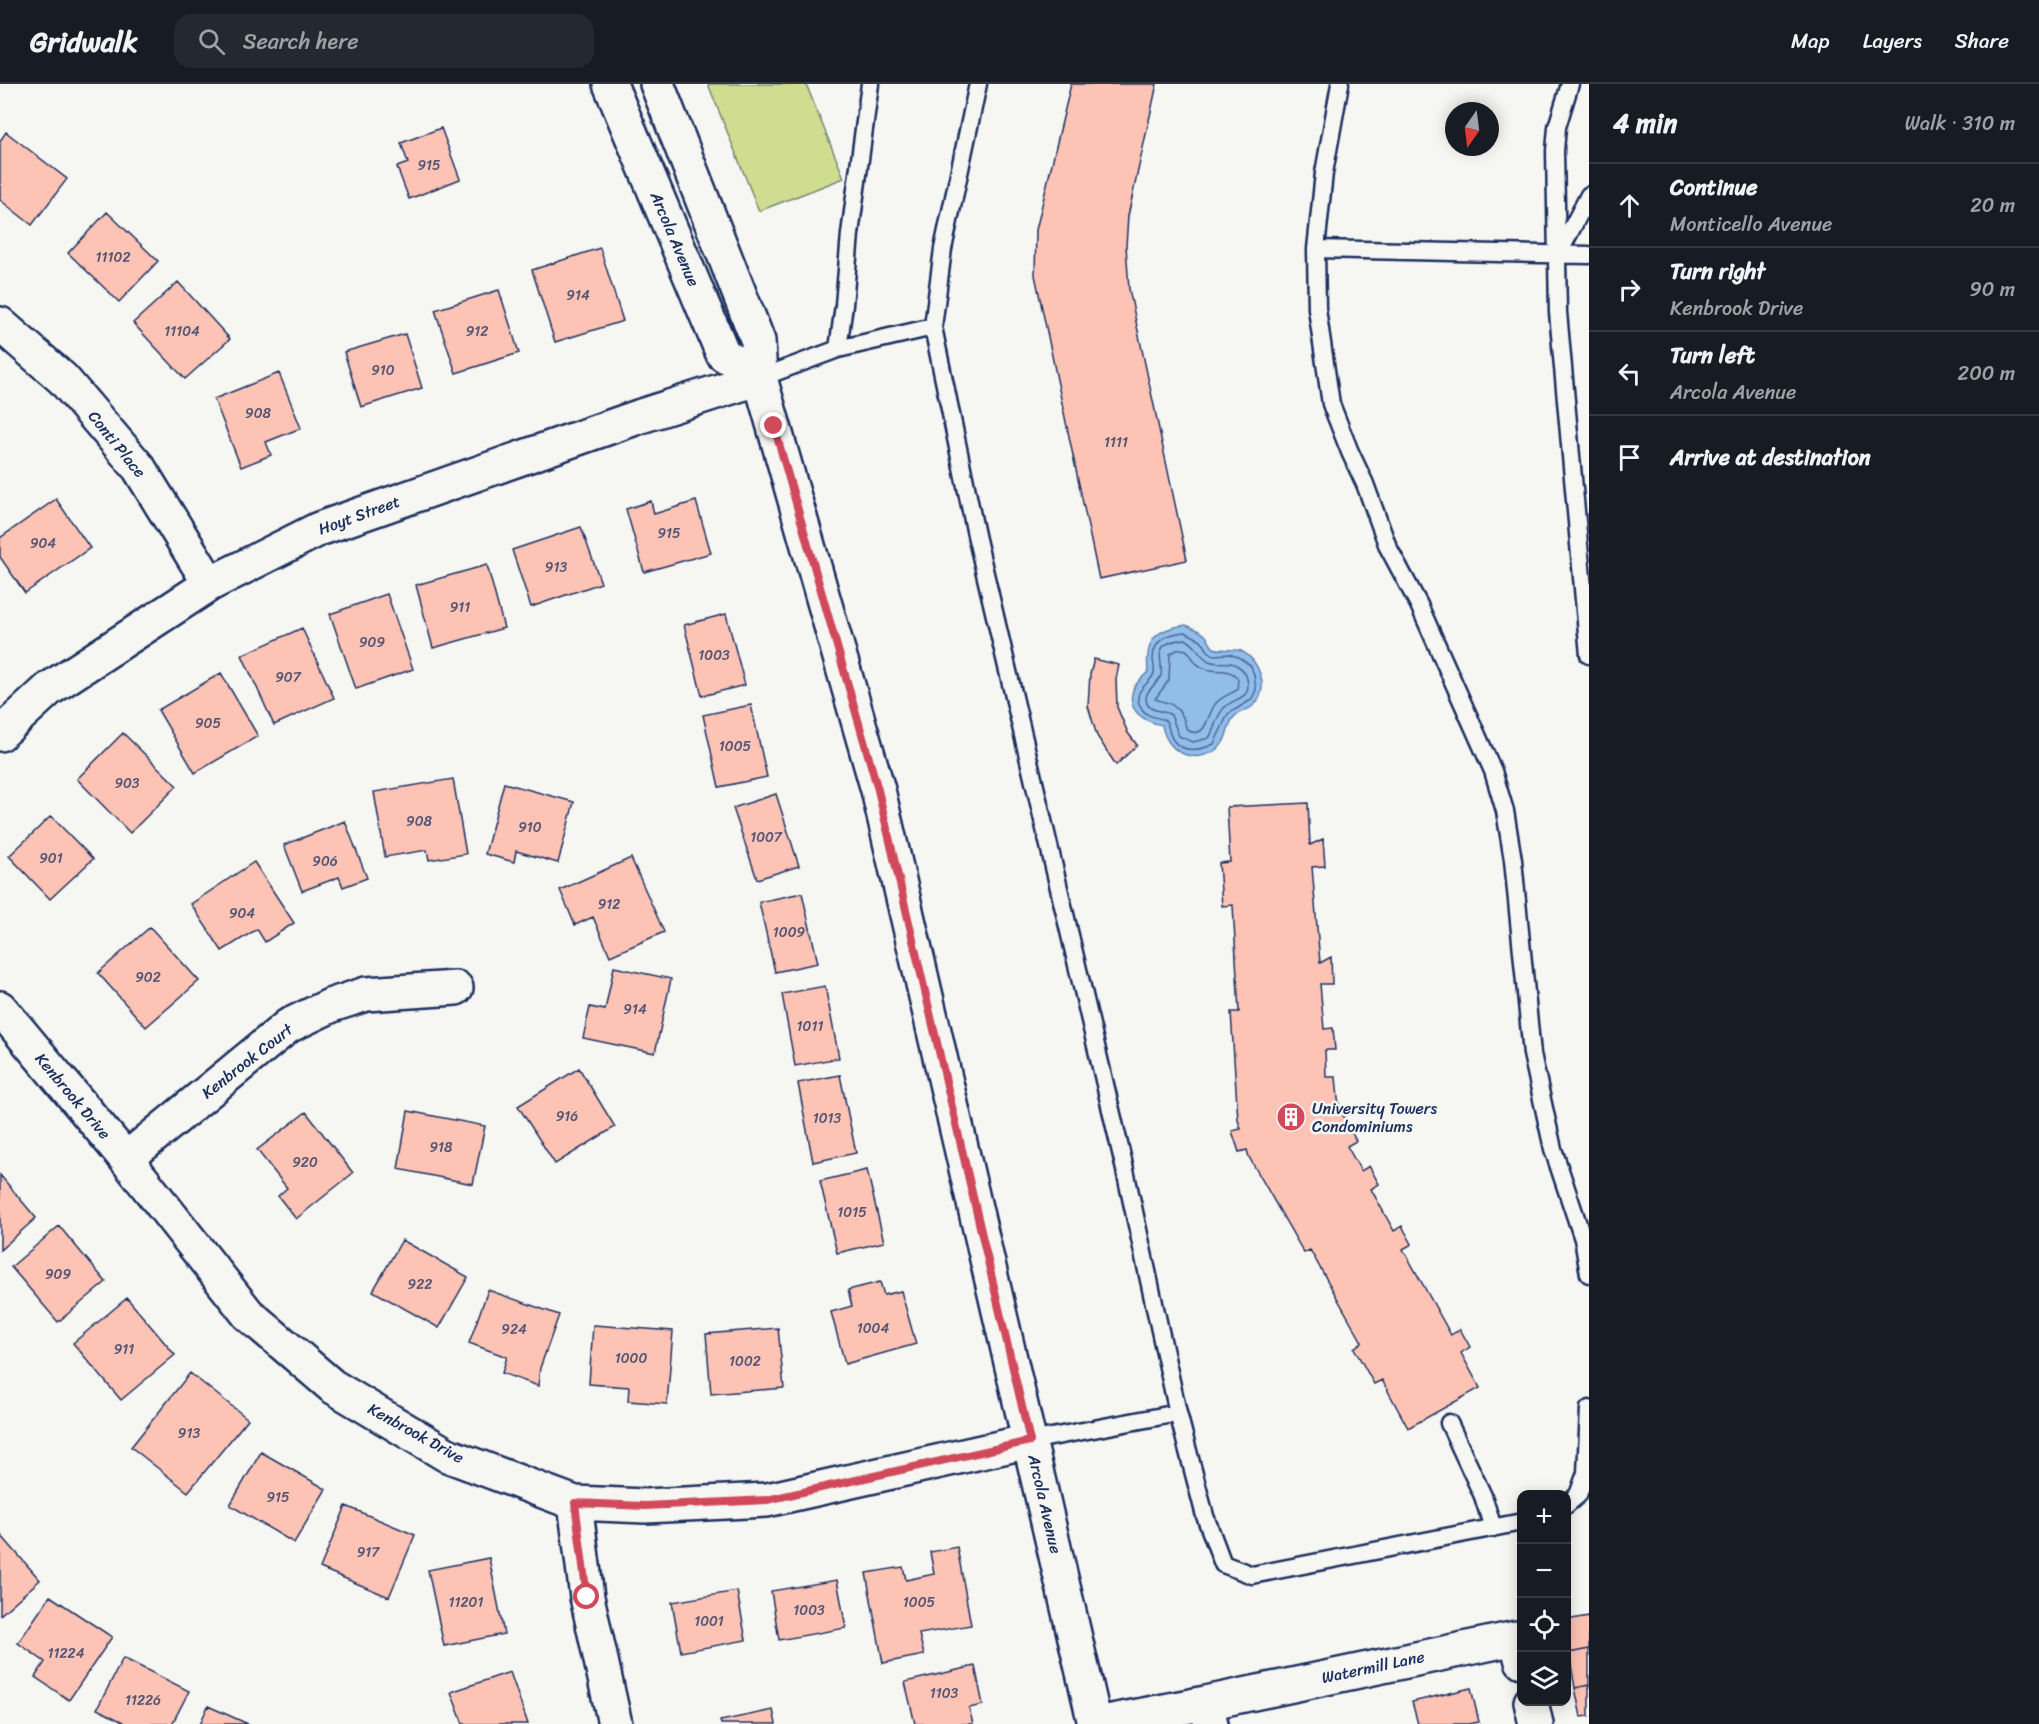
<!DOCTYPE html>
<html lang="en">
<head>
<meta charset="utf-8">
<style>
  :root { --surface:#171b24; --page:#242831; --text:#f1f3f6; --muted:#9ea1a6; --line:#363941 }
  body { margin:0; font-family:Sriracha,sans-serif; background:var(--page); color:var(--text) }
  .controls { position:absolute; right:18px; bottom:18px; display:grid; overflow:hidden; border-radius:12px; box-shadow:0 3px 15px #0003 }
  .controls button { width:54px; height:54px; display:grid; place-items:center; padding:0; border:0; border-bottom:2px solid var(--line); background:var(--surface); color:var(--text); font:30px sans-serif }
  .compass { position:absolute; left:1445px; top:18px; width:54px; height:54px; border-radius:50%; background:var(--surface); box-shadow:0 3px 15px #0003; rotate:194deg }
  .stop { position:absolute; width:18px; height:18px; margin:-14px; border:4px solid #d1495b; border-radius:50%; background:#fff }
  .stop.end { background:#d1495b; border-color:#fff; box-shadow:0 2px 6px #0008 }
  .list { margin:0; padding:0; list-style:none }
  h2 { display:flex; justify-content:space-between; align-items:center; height:78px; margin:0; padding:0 24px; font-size:26px }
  h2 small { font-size:20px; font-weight:400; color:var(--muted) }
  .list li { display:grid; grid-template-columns:39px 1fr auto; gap:18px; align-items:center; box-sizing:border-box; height:84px; padding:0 24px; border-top:2px solid var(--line) }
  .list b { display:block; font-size:22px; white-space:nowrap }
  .list p { margin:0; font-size:20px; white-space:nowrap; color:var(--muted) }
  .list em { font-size:20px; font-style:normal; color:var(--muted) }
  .icon { flex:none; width:33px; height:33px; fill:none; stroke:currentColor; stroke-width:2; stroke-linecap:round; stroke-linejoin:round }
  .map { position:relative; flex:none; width:1589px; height:1640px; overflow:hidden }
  header { display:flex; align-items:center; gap:36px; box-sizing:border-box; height:84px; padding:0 30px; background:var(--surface); border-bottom:2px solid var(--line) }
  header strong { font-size:28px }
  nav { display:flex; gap:33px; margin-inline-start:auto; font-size:21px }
  .search { width:420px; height:54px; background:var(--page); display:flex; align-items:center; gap:15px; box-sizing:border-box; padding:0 21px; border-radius:18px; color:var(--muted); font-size:22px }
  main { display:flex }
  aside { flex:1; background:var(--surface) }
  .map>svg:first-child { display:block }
</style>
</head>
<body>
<header>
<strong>Gridwalk</strong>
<div class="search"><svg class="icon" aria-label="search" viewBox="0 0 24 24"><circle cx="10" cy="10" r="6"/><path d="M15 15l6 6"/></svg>Search here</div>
<nav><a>Map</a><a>Layers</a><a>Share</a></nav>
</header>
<main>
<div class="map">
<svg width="1589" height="1640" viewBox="0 0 1589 1640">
  <rect width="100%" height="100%" fill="#f6f6f2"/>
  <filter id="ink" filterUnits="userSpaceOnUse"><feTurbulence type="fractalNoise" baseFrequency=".0167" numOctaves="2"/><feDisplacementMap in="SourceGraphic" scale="12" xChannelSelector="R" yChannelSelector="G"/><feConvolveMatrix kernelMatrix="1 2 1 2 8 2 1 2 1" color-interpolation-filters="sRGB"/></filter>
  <g filter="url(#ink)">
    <!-- green -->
    <path fill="#d0dd90" stroke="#768677" stroke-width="1.5" d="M 708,0 L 806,0 L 844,94 L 759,127 Z"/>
    <!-- water -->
    <path fill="#90bdea" stroke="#6184b2" stroke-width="1.5" d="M 1186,541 C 1193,544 1202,547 1206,552 C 1209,556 1210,561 1214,564 C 1219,567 1232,564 1241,567 C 1260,576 1270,605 1254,621 C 1248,627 1239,627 1234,633 C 1226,642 1228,658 1217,665 C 1194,682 1166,668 1162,641 C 1145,638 1126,627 1133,606 C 1135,599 1143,593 1148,588 C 1145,556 1155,545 1186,541 Z"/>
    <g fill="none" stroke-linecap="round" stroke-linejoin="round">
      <!-- shore -->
      <path stroke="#4a6896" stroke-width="1.5" d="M 1185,548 L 1201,556 L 1208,567 L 1214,571 L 1229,570 L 1238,573 L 1251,582 L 1254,591 L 1256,606 L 1251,616 L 1228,630 L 1214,660 C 1201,666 1183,670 1173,656 C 1169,650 1169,643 1166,637 C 1158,632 1148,635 1142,625 C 1129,606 1151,601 1154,589 C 1155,584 1153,579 1153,574 C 1154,555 1168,550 1185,548 Z
        M 1185,555 C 1197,560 1198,571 1209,577 C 1218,581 1227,576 1236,581 C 1242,584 1246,588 1247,595 C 1252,617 1235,612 1224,624 C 1216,632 1215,645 1209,654 L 1193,658 L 1179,652 L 1171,631 C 1163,626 1150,628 1147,619 C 1142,606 1158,602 1161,591 C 1163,582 1157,571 1163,563 C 1168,557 1178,556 1185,555 Z
        M 1179,565 C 1190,564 1190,572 1196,579 C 1210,593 1228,580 1238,595 L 1237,606 C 1230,610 1223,612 1217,618 C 1206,629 1208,657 1187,646 L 1183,633 L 1178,626 L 1171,620 L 1155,615 L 1169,596 L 1170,570 Z"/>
    </g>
    <!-- building -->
    <path fill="#fdc3b5" stroke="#1b2f5e" stroke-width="1.5" d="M 1071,0 L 1157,0 L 1128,132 L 1126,162 L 1129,205 L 1187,476 L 1099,495 L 1035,191 L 1036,146 Z
      M 441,44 L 460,95 L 409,115 L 397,83 L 408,79 L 401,59 Z
      M 6,48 L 67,95 L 32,141 L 0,116 L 0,57 Z
      M 107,128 L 158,177 L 119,218 L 68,169 Z
      M 600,164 L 623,237 L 555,258 L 532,186 Z
      M 178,198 L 230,255 L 185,295 L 133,239 Z
      M 499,206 L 519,269 L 456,289 L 435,226 Z
      M 405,250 L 422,304 L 361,323 L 344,268 Z
      M 279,289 L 301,344 L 266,358 L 271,371 L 241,383 L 214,315 Z
      M 56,415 L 90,464 L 25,509 L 0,473 L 0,454 Z
      M 651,417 L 654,430 L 696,417 L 711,469 L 644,488 L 626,425 Z
      M 581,443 L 601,499 L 531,523 L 512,466 Z
      M 487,481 L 504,544 L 433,564 L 416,501 Z
      M 387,510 L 413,585 L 356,605 L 330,530 Z
      M 726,530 L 745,601 L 702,612 L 684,541 Z
      M 302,544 L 334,614 L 274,641 L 242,571 Z
      M 1094,575 L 1119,581 L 1116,595 L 1117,623 L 1128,649 L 1137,661 L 1116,681 L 1097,652 L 1088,622 L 1090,590 Z
      M 221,589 L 258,652 L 195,689 L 158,626 Z
      M 751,621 L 767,693 L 719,703 L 703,631 Z
      M 123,649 L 177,702 L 130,749 L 77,695 Z
      M 453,695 L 466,770 L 429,776 L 427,766 L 385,773 L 374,708 Z
      M 504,699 L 574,718 L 558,779 L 516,767 L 514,778 L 485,770 Z
      M 776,710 L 799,782 L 757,795 L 733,724 Z
      M 1308,719 L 1310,761 L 1323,755 L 1325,782 L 1312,783 L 1320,879 L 1331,873 L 1332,900 L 1320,900 L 1324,945 L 1333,944 L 1335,966 L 1325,966 L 1326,993 L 1336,993 L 1338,1015 L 1342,1029 L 1356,1057 L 1347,1062 L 1361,1087 L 1369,1082 L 1379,1100 L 1371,1105 L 1394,1147 L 1402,1142 L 1412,1160 L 1403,1165 L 1451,1251 L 1460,1245 L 1470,1263 L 1461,1269 L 1480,1304 L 1408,1344 L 1382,1296 L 1374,1300 L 1354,1264 L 1362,1258 L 1310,1166 L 1304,1169 L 1249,1073 L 1247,1066 L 1239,1068 L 1232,1047 L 1241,1045 L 1238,1036 L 1231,928 L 1239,928 L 1233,821 L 1222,822 L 1219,779 L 1230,778 L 1227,723 Z
      M 51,732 L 93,775 L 50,815 L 9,772 Z
      M 345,737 L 367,794 L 343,803 L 339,793 L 302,807 L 284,761 Z
      M 631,774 L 664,848 L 610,872 L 593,833 L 575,841 L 560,806 Z
      M 254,778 L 294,839 L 265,858 L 257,845 L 222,867 L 191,820 Z
      M 802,809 L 818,879 L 775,888 L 759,818 Z
      M 150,843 L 199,897 L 146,943 L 98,889 Z
      M 614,883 L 671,895 L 655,969 L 583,954 L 590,923 L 605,926 Z
      M 825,902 L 839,974 L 795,982 L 782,910 Z
      M 579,984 L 615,1043 L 555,1080 L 518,1022 Z
      M 840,991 L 856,1069 L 813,1078 L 798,999 Z
      M 408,1027 L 485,1042 L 473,1100 L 398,1085 Z
      M 306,1028 L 353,1089 L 296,1135 L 278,1112 L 287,1104 L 257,1066 Z
      M 867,1086 L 884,1158 L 837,1169 L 820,1097 Z
      M 0,1091 L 36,1134 L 0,1166 Z
      M 59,1142 L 106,1198 L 58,1238 L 11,1183 Z
      M 402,1156 L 468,1193 L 439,1244 L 373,1207 Z
      M 880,1198 L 884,1211 L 901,1207 L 916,1260 L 845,1280 L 831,1228 L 852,1222 L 848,1206 Z
      M 488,1206 L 559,1231 L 540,1284 L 538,1302 L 502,1289 L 507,1273 L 469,1259 Z
      M 127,1214 L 175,1271 L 121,1316 L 73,1259 Z
      M 593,1241 L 673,1247 L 667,1320 L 628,1317 L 629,1303 L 589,1300 Z
      M 778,1244 L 784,1304 L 711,1310 L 706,1250 Z
      M 190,1289 L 248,1335 L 188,1408 L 131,1363 Z
      M 261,1368 L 326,1405 L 294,1459 L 230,1421 Z
      M 346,1422 L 415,1451 L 389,1513 L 320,1484 Z
      M 0,1450 L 40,1496 L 0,1531 Z
      M 957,1463 L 971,1541 L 919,1550 L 924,1571 L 883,1579 L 866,1489 L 903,1483 L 906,1496 L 934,1490 L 930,1468 Z
      M 489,1474 L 504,1550 L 444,1562 L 428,1486 Z
      M 837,1496 L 846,1544 L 779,1556 L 771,1507 Z
      M 737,1507 L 746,1556 L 681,1568 L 672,1518 Z
      M 50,1512 L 112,1553 L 69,1616 L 35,1593 L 45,1578 L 18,1559 Z
      M 1589,1532 L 1589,1565 L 1569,1569 L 1566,1536 Z
      M 1589,1565 L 1589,1601 L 1575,1604 L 1569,1569 Z
      M 123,1574 L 189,1607 L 172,1640 L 122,1640 L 123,1638 L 97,1625 Z
      M 975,1582 L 983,1621 L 969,1624 L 973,1640 L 915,1640 L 905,1598 Z
      M 510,1588 L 528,1640 L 463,1640 L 451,1608 Z
      M 1589,1601 L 1589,1632 L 1581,1633 L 1575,1604 Z
      M 1471,1604 L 1479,1638 L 1468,1640 L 1418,1640 L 1412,1618 Z
      M 208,1622 L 248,1640 L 200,1640 Z
      M 773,1626 L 776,1640 L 721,1640 L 720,1637 Z"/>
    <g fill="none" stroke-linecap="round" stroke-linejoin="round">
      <!-- lane casing -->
      <g stroke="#1b2f5e" stroke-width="21">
        <path id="lane" d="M 1340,0 L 1324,89 L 1316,165 L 1317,225 L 1331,320 L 1350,368 L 1365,400 L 1388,463 L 1419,521 L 1493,687 L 1505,727 L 1513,776 L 1532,970 L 1553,1065 L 1583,1155 L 1589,1190
          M 1570,0 L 1557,43 L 1555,67 L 1558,228 L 1589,571
          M 1316,165 L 1589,171
          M 1559,169 L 1589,111
          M 933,243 L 976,451 L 1123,1077 L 1178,1329 L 1205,1432 L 1223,1480 L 1252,1491 L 1522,1438
          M 838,265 L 844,221 L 850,150 L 870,0
          M 760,294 L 838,265 L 933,243 L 943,165 L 978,0
          M 1449,1339 L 1483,1412 L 1493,1444
          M 1030,1357 L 1178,1329
          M 1566,1421 L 1578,1411 L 1586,1389 L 1589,1325"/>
      </g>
      <!-- street casing -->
      <g stroke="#1b2f5e" stroke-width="38">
        <path id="street" d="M 0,240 L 63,295 L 139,384 L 210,500
          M 0,650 L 49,605 L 210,500 L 319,445 L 641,332 L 760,294
          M 0,924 L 126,1075 L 248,1230 L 332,1302 L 447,1371 L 575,1419 L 645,1422 L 767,1416 L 1030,1357
          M 126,1075 L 288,942 L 332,921 L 366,910 L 456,904
          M 575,1419 L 587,1513 L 615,1640
          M 1531,1618 L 1536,1640
          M 1097,1640 L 1206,1619
          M 1211,1640 L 1206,1619 L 1516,1554 L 1522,1577"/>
      </g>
      <!-- secondary casing -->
      <g stroke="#1b2f5e" stroke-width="38">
        <path id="secondary" d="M 610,0 L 723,270 L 760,294
          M 657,0 L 758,257 L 760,294 L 878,706 L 1095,1640"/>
      </g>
      <!-- lane -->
      <use href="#lane" stroke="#f6f6f2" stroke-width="16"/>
      <!-- street -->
      <use href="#street" stroke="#f6f6f2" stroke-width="33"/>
      <!-- secondary -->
      <use href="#secondary" stroke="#f6f6f2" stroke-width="33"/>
    </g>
  </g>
  <g fill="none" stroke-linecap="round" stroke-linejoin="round" filter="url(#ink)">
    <!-- route -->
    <path stroke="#d1495b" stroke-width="8" d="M 587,1513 L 575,1419 L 645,1422 L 767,1416 L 1030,1357 L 878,706 L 774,342"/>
  </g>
  <!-- icons -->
  <defs>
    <g id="building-disc" transform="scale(1.5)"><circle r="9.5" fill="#d1495b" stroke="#f6f6f2"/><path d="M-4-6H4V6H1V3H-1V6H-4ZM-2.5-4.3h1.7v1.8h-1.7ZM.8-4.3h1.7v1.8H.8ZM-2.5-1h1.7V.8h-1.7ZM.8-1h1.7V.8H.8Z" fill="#fff"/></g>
  </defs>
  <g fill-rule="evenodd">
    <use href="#building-disc" x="1291" y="1033"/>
  </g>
  <g text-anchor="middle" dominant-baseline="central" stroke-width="5" stroke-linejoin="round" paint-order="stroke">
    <!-- number labels -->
    <g font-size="14" fill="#545474">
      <text x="429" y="81">915</text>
      <text x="113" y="173">11102</text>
      <text x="578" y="211">914</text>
      <text x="182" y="247">11104</text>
      <text x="477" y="247">912</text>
      <text x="383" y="286">910</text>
      <text x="258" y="329">908</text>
      <text x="1116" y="358">1111</text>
      <text x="669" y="449">915</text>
      <text x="43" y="459">904</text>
      <text x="556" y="483">913</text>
      <text x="460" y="523">911</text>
      <text x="372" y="558">909</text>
      <text x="714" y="571">1003</text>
      <text x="288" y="593">907</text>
      <text x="208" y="639">905</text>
      <text x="735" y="662">1005</text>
      <text x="127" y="699">903</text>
      <text x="419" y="737">908</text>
      <text x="530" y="743">910</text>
      <text x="766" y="753">1007</text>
      <text x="51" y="774">901</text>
      <text x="325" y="777">906</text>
      <text x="609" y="820">912</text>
      <text x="242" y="829">904</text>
      <text x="789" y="848">1009</text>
      <text x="148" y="893">902</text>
      <text x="635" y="925">914</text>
      <text x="810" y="942">1011</text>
      <text x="567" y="1032">916</text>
      <text x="827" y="1034">1013</text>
      <text x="441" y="1063">918</text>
      <text x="305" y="1078">920</text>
      <text x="852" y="1128">1015</text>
      <text x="58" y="1190">909</text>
      <text x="420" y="1200">922</text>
      <text x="873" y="1244">1004</text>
      <text x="514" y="1245">924</text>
      <text x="124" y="1265">911</text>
      <text x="631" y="1274">1000</text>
      <text x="745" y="1277">1002</text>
      <text x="189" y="1349">913</text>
      <text x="278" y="1413">915</text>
      <text x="368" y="1468">917</text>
      <text x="466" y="1518">11201</text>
      <text x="919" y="1518">1005</text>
      <text x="809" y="1526">1003</text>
      <text x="709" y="1537">1001</text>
      <text x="66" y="1569">11224</text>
      <text x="944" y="1609">1103</text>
      <text x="143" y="1616">11226</text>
    </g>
    <!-- street labels -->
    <g font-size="16" fill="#1b2f5e" stroke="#f6f6f2">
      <text transform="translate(675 155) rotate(67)">Arcola Avenue</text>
      <text transform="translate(117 360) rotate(51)">Conti Place</text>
      <text transform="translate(359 431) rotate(-20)">Hoyt Street</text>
      <text transform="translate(247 977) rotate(-38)">Kenbrook Court</text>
      <text transform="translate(73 1012) rotate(50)">Kenbrook Drive</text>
      <text transform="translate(416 1349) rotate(29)">Kenbrook Drive</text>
      <text transform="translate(1045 1420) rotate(77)">Arcola Avenue</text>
      <text transform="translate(1373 1583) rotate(-12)">Watermill Lane</text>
    </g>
    <!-- poi labels -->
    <g font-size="16" fill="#1b2f5e" stroke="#f6f6f2" text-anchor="start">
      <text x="1312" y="1024">University Towers<tspan x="1312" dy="18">Condominiums</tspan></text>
    </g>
  </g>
</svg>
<div class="controls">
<button>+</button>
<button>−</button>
<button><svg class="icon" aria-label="locate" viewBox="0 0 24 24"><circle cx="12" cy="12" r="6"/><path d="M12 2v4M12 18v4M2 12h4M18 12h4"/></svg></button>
<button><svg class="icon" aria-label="layers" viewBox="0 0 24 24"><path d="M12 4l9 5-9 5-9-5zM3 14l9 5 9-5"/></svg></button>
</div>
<svg class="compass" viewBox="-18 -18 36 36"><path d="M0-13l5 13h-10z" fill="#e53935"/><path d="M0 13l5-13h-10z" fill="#9ea1a6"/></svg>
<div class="stop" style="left:587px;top:1513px"></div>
<div class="stop end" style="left:774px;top:342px"></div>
</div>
<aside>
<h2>4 min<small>Walk · 310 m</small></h2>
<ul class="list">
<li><svg class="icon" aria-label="ahead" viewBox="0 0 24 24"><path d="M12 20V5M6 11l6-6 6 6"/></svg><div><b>Continue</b><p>Monticello Avenue</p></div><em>20 m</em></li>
<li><svg class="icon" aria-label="right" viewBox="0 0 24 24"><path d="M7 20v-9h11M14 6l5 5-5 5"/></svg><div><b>Turn right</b><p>Kenbrook Drive</p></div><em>90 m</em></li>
<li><svg class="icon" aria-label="left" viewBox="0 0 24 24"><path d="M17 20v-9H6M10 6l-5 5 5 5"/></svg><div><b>Turn left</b><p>Arcola Avenue</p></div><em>200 m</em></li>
<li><svg class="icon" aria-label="arrive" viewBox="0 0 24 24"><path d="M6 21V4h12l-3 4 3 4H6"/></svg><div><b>Arrive at destination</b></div></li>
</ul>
</aside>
</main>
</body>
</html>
